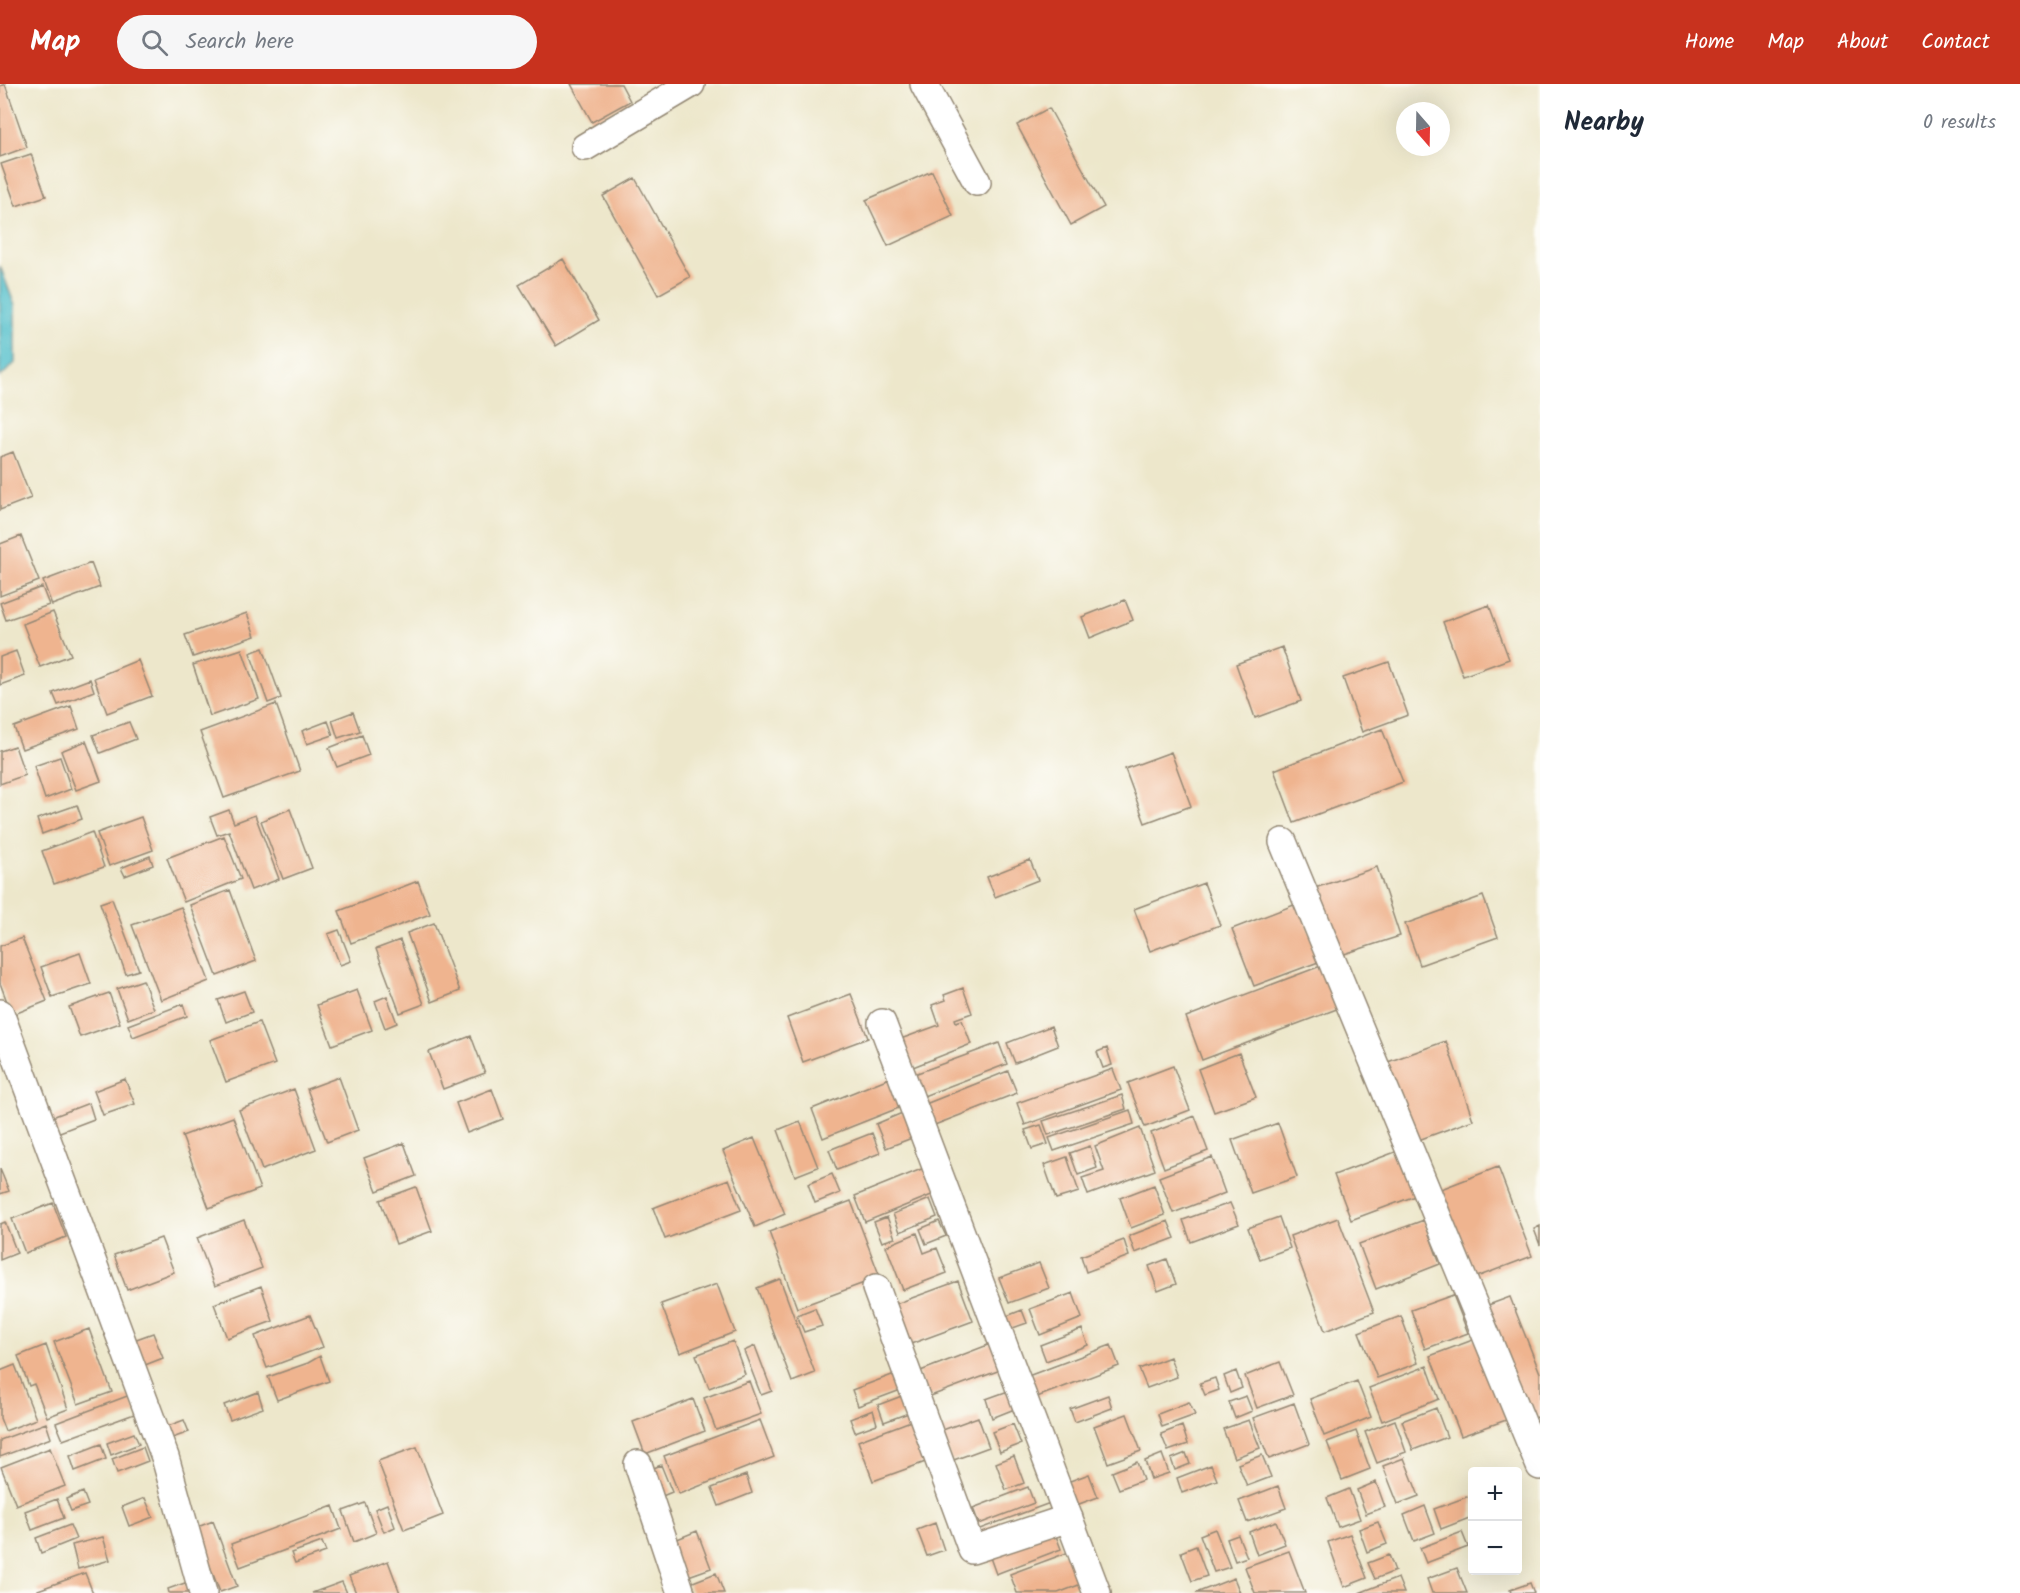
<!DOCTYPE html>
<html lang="en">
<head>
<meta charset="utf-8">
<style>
  :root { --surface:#fff; --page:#f6f6f7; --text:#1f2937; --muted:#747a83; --line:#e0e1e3; --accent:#c8321e }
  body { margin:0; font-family:Kalam,sans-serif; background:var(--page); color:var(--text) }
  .controls { position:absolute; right:18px; bottom:18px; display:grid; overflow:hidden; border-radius:6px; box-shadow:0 6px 24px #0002 }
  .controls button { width:54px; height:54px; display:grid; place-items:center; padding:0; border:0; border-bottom:2px solid var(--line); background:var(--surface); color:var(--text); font:30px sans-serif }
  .compass { position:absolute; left:1396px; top:18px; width:54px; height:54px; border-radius:50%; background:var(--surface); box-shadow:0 6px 24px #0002; rotate:160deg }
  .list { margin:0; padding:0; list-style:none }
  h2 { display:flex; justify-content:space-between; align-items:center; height:78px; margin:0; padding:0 24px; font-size:26px }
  h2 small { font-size:20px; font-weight:400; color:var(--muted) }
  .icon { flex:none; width:33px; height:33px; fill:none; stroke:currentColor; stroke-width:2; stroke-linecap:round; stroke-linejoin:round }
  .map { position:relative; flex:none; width:1540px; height:1509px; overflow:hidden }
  header { display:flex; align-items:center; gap:36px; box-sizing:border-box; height:84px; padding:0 30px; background:var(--accent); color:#fff }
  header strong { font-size:28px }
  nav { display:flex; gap:33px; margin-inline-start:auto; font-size:21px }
  .search { width:420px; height:54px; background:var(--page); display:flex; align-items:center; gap:15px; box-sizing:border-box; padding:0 21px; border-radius:33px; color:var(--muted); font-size:22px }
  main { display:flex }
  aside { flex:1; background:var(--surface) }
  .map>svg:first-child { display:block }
</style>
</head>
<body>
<header>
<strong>Map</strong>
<div class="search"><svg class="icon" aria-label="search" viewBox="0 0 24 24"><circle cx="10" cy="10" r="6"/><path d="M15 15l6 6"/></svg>Search here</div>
<nav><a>Home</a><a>Map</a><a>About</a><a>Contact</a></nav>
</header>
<main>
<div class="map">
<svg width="1540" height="1509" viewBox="0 0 1540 1509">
  <rect width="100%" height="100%" fill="#fdfcf7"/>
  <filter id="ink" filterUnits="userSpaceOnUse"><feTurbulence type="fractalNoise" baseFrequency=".0167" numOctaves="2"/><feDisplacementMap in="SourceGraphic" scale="12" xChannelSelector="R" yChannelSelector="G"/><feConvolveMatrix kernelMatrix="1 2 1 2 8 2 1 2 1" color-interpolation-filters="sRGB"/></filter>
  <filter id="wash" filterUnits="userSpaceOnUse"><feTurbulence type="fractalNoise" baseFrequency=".008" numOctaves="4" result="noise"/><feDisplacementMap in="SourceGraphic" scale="24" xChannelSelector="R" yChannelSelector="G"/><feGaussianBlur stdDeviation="1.35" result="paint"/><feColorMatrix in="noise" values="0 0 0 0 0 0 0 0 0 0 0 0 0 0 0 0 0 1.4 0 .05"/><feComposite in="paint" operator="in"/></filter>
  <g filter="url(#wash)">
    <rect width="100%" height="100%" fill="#ede7cb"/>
    <!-- water -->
    <path fill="#52bfcb" stroke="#467474" stroke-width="1.5" d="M 0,182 L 15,222 L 15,279 L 0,293 Z"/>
    <g id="blocks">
      <!-- building -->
      <path fill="#efb48f" d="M 5,0 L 27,63 L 0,73 L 0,2 Z
        M 571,0 L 621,0 L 630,17 L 592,38 Z
        M 1049,24 L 1104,123 L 1071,141 L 1017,41 Z
        M 31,70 L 46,112 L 16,122 L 1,80 Z
        M 932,87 L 953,132 L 888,162 L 866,116 Z
        M 635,94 L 690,193 L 658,211 L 603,112 Z
        M 563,175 L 599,236 L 556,262 L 519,201 Z
        M 13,368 L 31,414 L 0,426 L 0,373 Z
        M 21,452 L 39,497 L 0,512 L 0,460 Z
        M 91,479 L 100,503 L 52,521 L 43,497 Z
        M 42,503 L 49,521 L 6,536 L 0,519 Z
        M 1125,516 L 1133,536 L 1090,554 L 1082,533 Z
        M 1489,521 L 1509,575 L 1463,592 L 1443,538 Z
        M 53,528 L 71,571 L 40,583 L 23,540 Z
        M 247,529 L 255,552 L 193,573 L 185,551 Z
        M 1282,563 L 1301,617 L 1255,634 L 1236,580 Z
        M 263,564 L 281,614 L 268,619 L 250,569 Z
        M 242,565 L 259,615 L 210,632 L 193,581 Z
        M 16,567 L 25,592 L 0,601 L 0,573 Z
        M 138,576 L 152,612 L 107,629 L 94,594 Z
        M 1389,578 L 1408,631 L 1362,648 L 1343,594 Z
        M 90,595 L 94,607 L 58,621 L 53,609 Z
        M 276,620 L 300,687 L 224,714 L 200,648 Z
        M 71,622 L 79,645 L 22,665 L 14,643 Z
        M 353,628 L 360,647 L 338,654 L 332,636 Z
        M 328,637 L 333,651 L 307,660 L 302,647 Z
        M 129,638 L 136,655 L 100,669 L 93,651 Z
        M 1382,645 L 1403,698 L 1294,739 L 1274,686 Z
        M 362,651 L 369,671 L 337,683 L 329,664 Z
        M 86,657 L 101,697 L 76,706 L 61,667 Z
        M 15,662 L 25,691 L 0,700 L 0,667 Z
        M 1171,668 L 1191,722 L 1145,739 L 1125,685 Z
        M 60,673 L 71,705 L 45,715 L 34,682 Z
        M 77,721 L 82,735 L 42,750 L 37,735 Z
        M 290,725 L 312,784 L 283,795 L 261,737 Z
        M 229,726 L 234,739 L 255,731 L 279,795 L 251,806 L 229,747 L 217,751 L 210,733 Z
        M 141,733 L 153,766 L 109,782 L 97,749 Z
        M 92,748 L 104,783 L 54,800 L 42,767 Z
        M 224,752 L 241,795 L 184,818 L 167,774 Z
        M 150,772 L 153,781 L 125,792 L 121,784 Z
        M 1030,776 L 1038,796 L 995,813 L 987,793 Z
        M 1377,783 L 1400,852 L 1338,872 L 1315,804 Z
        M 418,797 L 430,830 L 351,859 L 339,827 Z
        M 1204,799 L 1220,841 L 1150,867 L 1134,825 Z
        M 230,806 L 256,877 L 217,892 L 190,821 Z
        M 1483,812 L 1498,853 L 1420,881 L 1405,840 Z
        M 112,815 L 139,886 L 126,890 L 100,819 Z
        M 1299,819 L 1321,877 L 1254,902 L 1232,845 Z
        M 181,823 L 209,897 L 161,916 L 132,841 Z
        M 434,839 L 460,907 L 432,918 L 407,849 Z
        M 339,846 L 351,877 L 340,881 L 328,850 Z
        M 22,854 L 47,917 L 12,931 L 0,899 L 0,862 Z
        M 400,856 L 424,920 L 400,929 L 376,865 Z
        M 80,869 L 91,900 L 52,913 L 41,883 Z
        M 1326,880 L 1342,923 L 1202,976 L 1186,933 Z
        M 143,896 L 154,925 L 128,935 L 117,905 Z
        M 963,904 L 972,929 L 955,935 L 956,938 L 962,936 L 971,960 L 908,985 L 898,956 L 939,941 L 932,921 L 946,916 L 944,911 Z
        M 357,906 L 372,946 L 332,961 L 317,921 Z
        M 244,907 L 252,928 L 226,938 L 218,916 Z
        M 109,909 L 120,939 L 80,953 L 69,923 Z
        M 851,910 L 868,954 L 803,978 L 787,934 Z
        M 387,912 L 397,939 L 385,944 L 375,917 Z
        M 183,920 L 187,932 L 133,953 L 128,941 Z
        M 259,938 L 275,980 L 226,998 L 210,956 Z
        M 1051,942 L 1058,962 L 1015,979 L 1007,959 Z
        M 471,952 L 485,989 L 443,1005 L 429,968 Z
        M 1446,957 L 1473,1036 L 1413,1058 L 1385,979 Z
        M 999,959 L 1007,980 L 921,1013 L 912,991 Z
        M 1107,964 L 1112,981 L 1103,984 L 1097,968 Z
        M 1239,969 L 1256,1013 L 1214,1028 L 1198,985 Z
        M 1173,982 L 1190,1026 L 1145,1043 L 1128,999 Z
        M 1113,985 L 1121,1006 L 1025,1041 L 1017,1019 Z
        M 1008,987 L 1017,1009 L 932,1042 L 923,1021 Z
        M 339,993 L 358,1046 L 327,1058 L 307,1005 Z
        M 889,994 L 901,1023 L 823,1054 L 812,1025 Z
        M 125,995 L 135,1020 L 103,1031 L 94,1007 Z
        M 294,1005 L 316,1065 L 262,1086 L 239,1026 Z
        M 492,1005 L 503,1035 L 467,1049 L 456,1019 Z
        M 1122,1011 L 1126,1025 L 1048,1051 L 1043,1037 Z
        M 89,1019 L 94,1035 L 52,1051 L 47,1035 Z
        M 1130,1026 L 1134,1040 L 1054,1067 L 1049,1054 Z
        M 907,1027 L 917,1052 L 886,1064 L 876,1040 Z
        M 1195,1032 L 1208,1067 L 1164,1084 L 1151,1049 Z
        M 233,1033 L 260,1105 L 209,1124 L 182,1052 Z
        M 800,1037 L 818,1083 L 795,1092 L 778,1046 Z
        M 1278,1039 L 1297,1093 L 1251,1109 L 1232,1056 Z
        M 1041,1041 L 1048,1060 L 1032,1065 L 1025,1046 Z
        M 1140,1044 L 1155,1086 L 1088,1111 L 1082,1094 L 1104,1087 L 1095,1062 Z
        M 872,1049 L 880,1069 L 837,1086 L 829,1066 Z
        M 754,1054 L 785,1130 L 755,1143 L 723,1067 Z
        M 404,1059 L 416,1092 L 377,1107 L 364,1074 Z
        M 1090,1062 L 1097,1084 L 1078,1091 L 1070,1069 Z
        M 1398,1067 L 1415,1112 L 1351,1136 L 1334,1091 Z
        M 1067,1073 L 1079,1108 L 1056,1115 L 1044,1081 Z
        M 1212,1073 L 1225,1109 L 1173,1129 L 1159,1093 Z
        M 929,1082 L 939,1108 L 865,1138 L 855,1112 Z
        M 1498,1083 L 1532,1172 L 1469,1196 L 1436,1107 Z
        M 0,1085 L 9,1107 L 0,1110 Z
        M 832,1090 L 840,1109 L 815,1119 L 808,1100 Z
        M 729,1095 L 741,1126 L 665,1155 L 653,1124 Z
        M 1154,1101 L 1165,1131 L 1131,1144 L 1120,1114 Z
        M 416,1103 L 432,1147 L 396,1160 L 380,1116 Z
        M 930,1115 L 937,1133 L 900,1148 L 893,1130 Z
        M 851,1117 L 880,1193 L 797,1224 L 769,1148 Z
        M 53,1119 L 66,1153 L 25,1169 L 12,1135 Z
        M 1230,1119 L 1239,1140 L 1191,1158 L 1183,1136 Z
        M 887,1133 L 895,1154 L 882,1158 L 874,1138 Z
        M 1279,1133 L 1290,1164 L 1260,1175 L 1248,1144 Z
        M 1338,1134 L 1374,1228 L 1325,1247 L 1290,1152 Z
        M 244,1136 L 262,1184 L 215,1202 L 197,1154 Z
        M 1424,1136 L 1440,1180 L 1376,1205 L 1359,1160 Z
        M 939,1137 L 946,1152 L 926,1160 L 920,1145 Z
        M 1168,1137 L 1175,1154 L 1135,1169 L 1129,1152 Z
        M 5,1138 L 17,1169 L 0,1176 L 0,1140 Z
        M 1540,1142 L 1540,1161 L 1534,1145 Z
        M 917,1149 L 924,1169 L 937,1164 L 947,1189 L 903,1206 L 886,1162 Z
        M 161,1154 L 174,1188 L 127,1206 L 114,1171 Z
        M 1124,1156 L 1129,1172 L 1086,1188 L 1081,1172 Z
        M 1167,1175 L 1176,1200 L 1158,1207 L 1149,1182 Z
        M 1039,1179 L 1049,1204 L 1009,1219 L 999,1194 Z
        M 780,1195 L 815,1289 L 792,1298 L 757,1204 Z
        M 958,1197 L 973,1237 L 908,1261 L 893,1221 Z
        M 717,1200 L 735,1248 L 680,1269 L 661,1220 Z
        M 261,1202 L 273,1237 L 227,1254 L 214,1220 Z
        M 1073,1209 L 1082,1234 L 1040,1251 L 1030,1225 Z
        M 1453,1211 L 1468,1249 L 1425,1265 L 1411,1226 Z
        M 1510,1213 L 1540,1289 L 1540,1332 L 1528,1337 L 1483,1223 Z
        M 815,1224 L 822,1242 L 804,1248 L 797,1231 Z
        M 1022,1226 L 1027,1239 L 1007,1246 L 1002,1234 Z
        M 310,1231 L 323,1263 L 267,1284 L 255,1252 Z
        M 1401,1232 L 1418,1279 L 1377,1294 L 1359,1248 Z
        M 89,1245 L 112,1308 L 78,1320 L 54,1258 Z
        M 1082,1245 L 1088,1261 L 1046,1277 L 1040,1261 Z
        M 153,1249 L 163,1274 L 140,1283 L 131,1257 Z
        M 1478,1254 L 1509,1335 L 1461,1352 L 1430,1272 Z
        M 733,1257 L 745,1290 L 709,1304 L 696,1271 Z
        M 993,1259 L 1003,1285 L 928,1313 L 918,1288 Z
        M 46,1261 L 68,1325 L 47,1333 L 34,1300 L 29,1302 L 18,1272 Z
        M 1111,1261 L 1119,1282 L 1037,1313 L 1028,1292 Z
        M 755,1262 L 772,1307 L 761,1311 L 744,1267 Z
        M 320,1272 L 329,1297 L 277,1316 L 268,1293 L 308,1279 Z
        M 1170,1273 L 1177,1293 L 1147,1304 L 1139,1285 Z
        M 1280,1278 L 1293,1311 L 1257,1324 L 1245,1292 Z
        M 15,1281 L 36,1335 L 5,1347 L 0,1334 L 0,1287 Z
        M 1427,1282 L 1439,1315 L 1382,1337 L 1369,1304 Z
        M 1236,1287 L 1242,1304 L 1230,1309 L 1224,1292 Z
        M 900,1288 L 906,1304 L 858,1322 L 852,1306 Z
        M 1215,1294 L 1219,1306 L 1205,1311 L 1200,1299 Z
        M 749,1297 L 761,1330 L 716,1346 L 704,1314 Z
        M 1357,1297 L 1371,1333 L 1324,1352 L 1310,1315 Z
        M 1011,1306 L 1017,1324 L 992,1334 L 986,1315 Z
        M 258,1308 L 263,1324 L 230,1336 L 224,1321 Z
        M 907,1310 L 914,1327 L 884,1338 L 878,1321 Z
        M 130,1311 L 137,1329 L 63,1356 L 56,1339 Z
        M 1108,1311 L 1112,1324 L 1075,1338 L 1070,1325 Z
        M 1246,1312 L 1252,1327 L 1235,1334 L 1229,1318 Z
        M 693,1315 L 705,1347 L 645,1370 L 633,1338 Z
        M 1189,1318 L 1195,1331 L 1162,1343 L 1158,1330 Z
        M 1294,1319 L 1309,1360 L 1269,1375 L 1253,1334 Z
        M 1436,1324 L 1447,1353 L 1413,1366 L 1402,1337 Z
        M 873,1326 L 877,1340 L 855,1348 L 850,1335 Z
        M 1127,1330 L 1141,1367 L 1108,1379 L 1094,1342 Z
        M 978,1333 L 989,1363 L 951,1377 L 940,1347 Z
        M 916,1335 L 931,1376 L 873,1397 L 858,1357 Z
        M 184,1336 L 189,1348 L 167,1356 L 163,1344 Z
        M 760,1336 L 774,1373 L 679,1410 L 664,1372 Z
        M 1249,1336 L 1260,1364 L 1234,1374 L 1223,1345 Z
        M 1395,1336 L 1406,1368 L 1377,1379 L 1365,1348 Z
        M 46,1339 L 51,1354 L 0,1373 L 0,1356 Z
        M 1013,1340 L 1021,1360 L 1000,1368 L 992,1348 Z
        M 1182,1342 L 1188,1360 L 1168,1367 L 1161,1350 Z
        M 1356,1347 L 1370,1385 L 1342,1396 L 1327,1358 Z
        M 134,1349 L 139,1360 L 111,1371 L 107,1359 Z
        M 101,1360 L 106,1375 L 75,1387 L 70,1372 Z
        M 143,1363 L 148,1377 L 117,1389 L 112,1375 Z
        M 417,1363 L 443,1431 L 404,1446 L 378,1377 Z
        M 50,1364 L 65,1402 L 16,1421 L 1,1383 Z
        M 1186,1369 L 1190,1380 L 1175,1386 L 1171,1375 Z
        M 1162,1370 L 1169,1389 L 1151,1395 L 1145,1377 Z
        M 1262,1371 L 1271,1393 L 1247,1402 L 1238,1380 Z
        M 1014,1372 L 1024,1399 L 1006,1406 L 996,1379 Z
        M 1404,1374 L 1419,1412 L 1398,1420 L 1383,1382 Z
        M 1137,1378 L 1143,1396 L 1119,1405 L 1112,1388 Z
        M 661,1381 L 672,1408 L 660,1413 L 649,1386 Z
        M 1211,1381 L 1217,1396 L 1182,1409 L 1177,1394 Z
        M 1089,1390 L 1098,1413 L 1071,1423 L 1062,1400 Z
        M 746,1391 L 752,1409 L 719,1422 L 712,1404 Z
        M 1376,1398 L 1385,1423 L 1366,1430 L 1357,1406 Z
        M 1278,1402 L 1286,1424 L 1247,1438 L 1239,1417 Z
        M 1028,1403 L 1034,1419 L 979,1440 L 973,1424 Z
        M 1349,1405 L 1360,1435 L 1338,1443 L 1327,1414 Z
        M 83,1408 L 88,1421 L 71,1427 L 66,1415 Z
        M 1472,1411 L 1472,1433 L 1441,1445 L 1434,1425 Z
        M 145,1414 L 153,1433 L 129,1442 L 122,1423 Z
        M 57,1415 L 64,1434 L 32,1446 L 25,1427 Z
        M 365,1419 L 376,1449 L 354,1458 L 343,1427 Z
        M 1050,1419 L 1054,1431 L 981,1459 L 977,1446 Z
        M 387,1420 L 395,1443 L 384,1448 L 375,1425 Z
        M 333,1422 L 341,1445 L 240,1483 L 231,1460 Z
        M 1425,1422 L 1435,1449 L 1414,1457 L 1404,1431 Z
        M 213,1437 L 237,1502 L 220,1508 L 195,1444 Z
        M 1276,1437 L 1285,1460 L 1257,1471 L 1249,1448 Z
        M 1378,1438 L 1387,1460 L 1367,1468 L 1359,1445 Z
        M 935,1439 L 944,1466 L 927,1472 L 917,1446 Z
        M 70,1441 L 76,1455 L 41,1469 L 36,1454 Z
        M 1053,1444 L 1061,1465 L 996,1490 L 988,1468 Z
        M 1215,1445 L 1230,1483 L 1214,1488 L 1200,1451 Z
        M 697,1447 L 711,1484 L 683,1494 L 670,1458 Z
        M 1462,1448 L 1468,1463 L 1426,1479 L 1420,1464 Z
        M 1350,1450 L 1367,1494 L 1344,1503 L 1328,1458 Z
        M 1238,1451 L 1247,1473 L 1235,1477 L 1227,1455 Z
        M 103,1453 L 110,1476 L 78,1485 L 72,1461 Z
        M 322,1458 L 326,1468 L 295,1479 L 291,1469 Z
        M 1196,1462 L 1207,1492 L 1192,1497 L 1181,1468 Z
        M 1072,1467 L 1084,1499 L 1058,1509 L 1017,1509 L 1010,1490 Z
        M 1289,1467 L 1305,1509 L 1255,1509 L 1245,1483 Z
        M 1389,1471 L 1395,1487 L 1375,1495 L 1368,1479 Z
        M 388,1477 L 400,1509 L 356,1509 L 349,1492 Z
        M 1457,1484 L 1467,1509 L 1432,1509 L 1427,1495 Z
        M 85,1489 L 93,1509 L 39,1509 L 38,1506 Z
        M 716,1489 L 724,1509 L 692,1509 L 688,1500 Z
        M 1234,1494 L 1240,1509 L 1196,1509 Z
        M 1398,1494 L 1404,1509 L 1359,1509 Z
        M 342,1498 L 347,1509 L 312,1509 Z
        M 185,1499 L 189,1509 L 169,1509 L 168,1505 Z
        M 1530,1499 L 1534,1509 L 1511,1509 L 1510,1506 Z"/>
    </g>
  </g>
  <g filter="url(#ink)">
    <use href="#blocks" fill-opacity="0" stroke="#948874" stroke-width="1.5"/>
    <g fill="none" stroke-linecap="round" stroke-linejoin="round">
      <!-- minor casing -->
      <g stroke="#948874" stroke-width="30">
        <path id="minor" d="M 924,0 L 977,98
          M 585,63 L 691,0
          M 1283,758 L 1540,1382
          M 0,929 L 165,1373 L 203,1509
          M 882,939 L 1097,1509
          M 876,1204 L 972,1466 L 1069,1434
          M 638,1380 L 681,1509"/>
      </g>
      <!-- minor -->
      <use href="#minor" stroke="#fff" stroke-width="27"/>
    </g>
  </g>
</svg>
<div class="controls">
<button>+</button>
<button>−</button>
</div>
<svg class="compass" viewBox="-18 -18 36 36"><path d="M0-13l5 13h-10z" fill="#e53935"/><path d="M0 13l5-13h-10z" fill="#747a83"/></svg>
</div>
<aside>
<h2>Nearby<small>0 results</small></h2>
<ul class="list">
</ul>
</aside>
</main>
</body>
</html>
